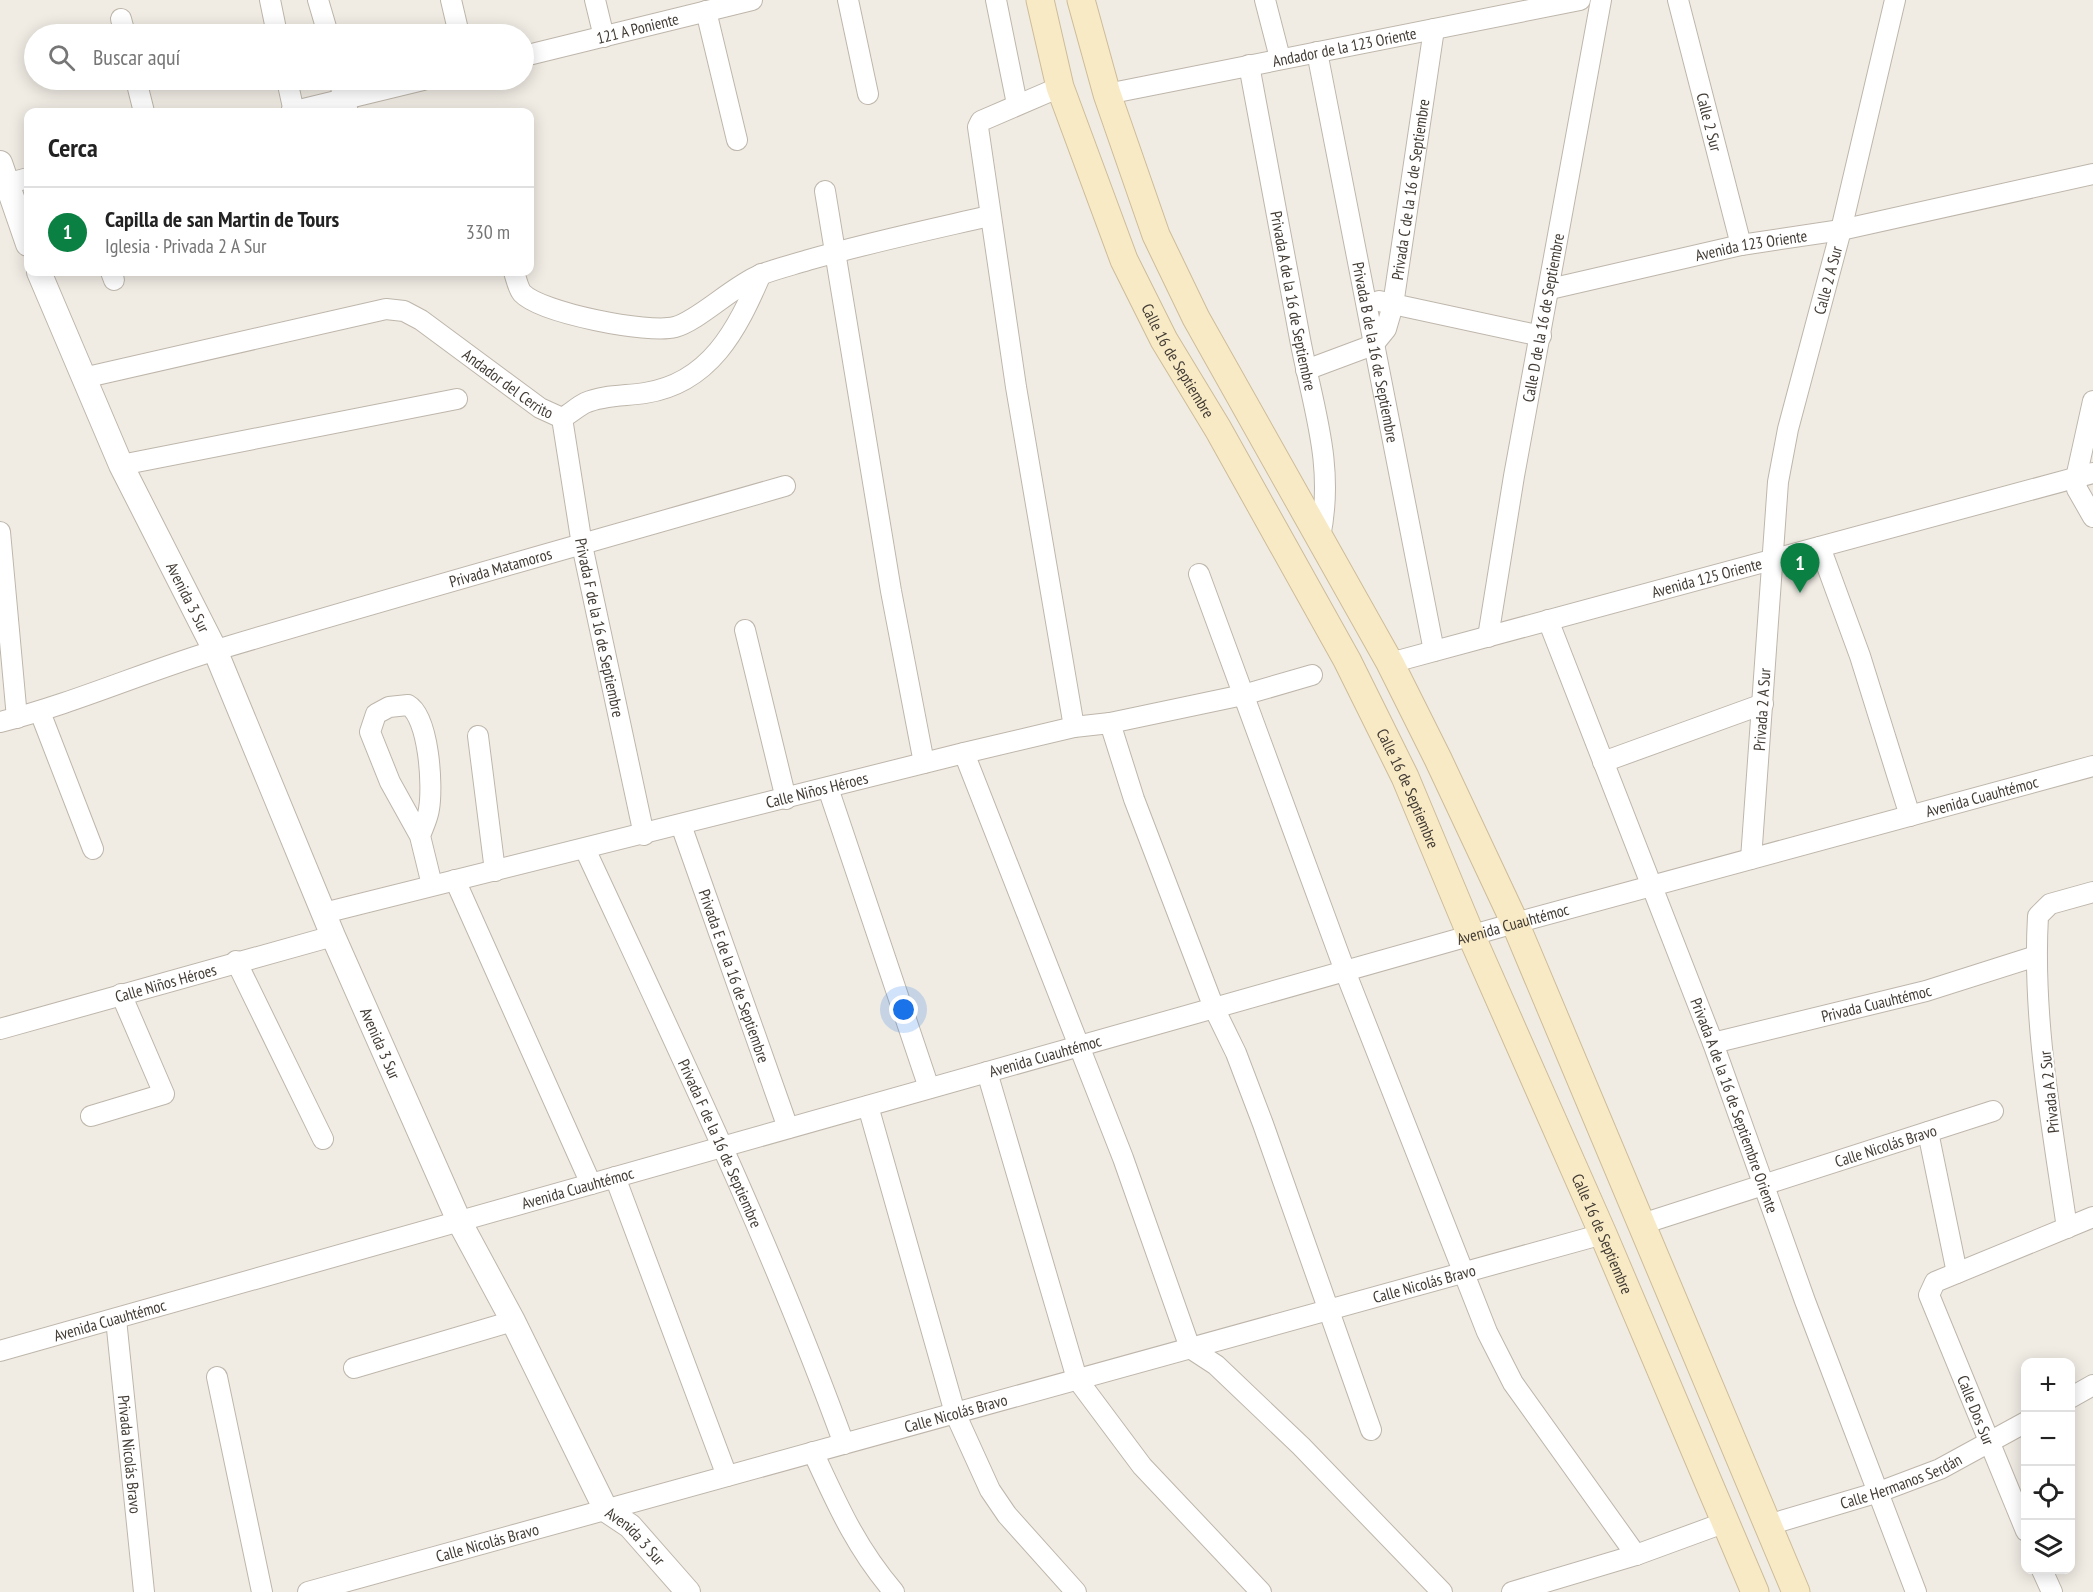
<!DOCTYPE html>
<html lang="es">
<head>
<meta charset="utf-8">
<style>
  :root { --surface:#fff; --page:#f2f2f2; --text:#222; --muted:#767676; --line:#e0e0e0; --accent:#0b8043 }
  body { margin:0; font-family:"PT Sans Narrow",sans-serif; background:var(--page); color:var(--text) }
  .controls { position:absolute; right:18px; bottom:18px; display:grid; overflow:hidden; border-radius:12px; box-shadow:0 3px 15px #0003 }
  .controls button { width:54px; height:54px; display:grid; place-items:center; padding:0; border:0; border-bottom:2px solid var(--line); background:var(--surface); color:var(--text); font:30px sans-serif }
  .you { position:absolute; left:904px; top:1010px; width:21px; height:21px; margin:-15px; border:4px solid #fff; border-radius:50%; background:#1a73e8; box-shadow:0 0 0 9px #1a73e833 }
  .badge { display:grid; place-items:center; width:39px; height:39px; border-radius:50%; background:var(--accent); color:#fff; font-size:20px; font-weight:700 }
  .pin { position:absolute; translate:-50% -50px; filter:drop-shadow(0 2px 3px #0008) }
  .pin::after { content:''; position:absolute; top:32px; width:21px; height:18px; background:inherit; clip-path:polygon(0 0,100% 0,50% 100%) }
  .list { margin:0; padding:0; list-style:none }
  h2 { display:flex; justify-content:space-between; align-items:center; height:78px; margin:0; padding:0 24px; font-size:26px }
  h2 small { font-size:20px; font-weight:400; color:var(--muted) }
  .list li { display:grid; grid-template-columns:39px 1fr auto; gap:18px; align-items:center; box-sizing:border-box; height:90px; padding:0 24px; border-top:2px solid var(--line) }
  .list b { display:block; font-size:22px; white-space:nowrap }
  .list p { margin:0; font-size:20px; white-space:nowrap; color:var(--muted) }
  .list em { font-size:20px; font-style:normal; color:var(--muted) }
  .icon { flex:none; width:33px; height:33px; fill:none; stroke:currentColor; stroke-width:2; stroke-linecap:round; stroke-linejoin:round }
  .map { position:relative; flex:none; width:2093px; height:1592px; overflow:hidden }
  .search { position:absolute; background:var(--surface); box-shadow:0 3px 15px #0003; left:24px; top:24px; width:510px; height:66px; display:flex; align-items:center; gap:15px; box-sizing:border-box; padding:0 21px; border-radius:33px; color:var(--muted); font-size:22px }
  .panel { position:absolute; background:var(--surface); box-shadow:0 3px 15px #0003; left:24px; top:108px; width:510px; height:168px; border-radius:12px }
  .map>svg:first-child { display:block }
</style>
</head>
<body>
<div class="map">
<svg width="2093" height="1592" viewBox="0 0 2093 1592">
  <rect width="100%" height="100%" fill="#f0ece4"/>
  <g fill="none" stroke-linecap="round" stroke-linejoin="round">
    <!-- minor casing -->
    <g stroke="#beb6ab" stroke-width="22">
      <g id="minor">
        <path d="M 270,0 L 277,34"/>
        <path d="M 318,0 L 328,34"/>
        <path d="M 451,0 L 459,34"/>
        <path d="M 595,0 L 604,37"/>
        <path d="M 848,0 L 868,94"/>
        <path d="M 996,0 L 1017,104"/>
        <path d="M 1265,0 L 1280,58"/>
        <path id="s1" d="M 1678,0 L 1741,245"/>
        <path d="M 706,11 L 737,140"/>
        <path d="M 121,19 L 125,34"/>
        <path id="s2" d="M 1317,52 L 1434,651"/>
        <path id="s3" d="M 524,56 L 752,0"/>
        <path id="s4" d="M 1249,65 C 1266,156 1283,248 1300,339 C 1313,408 1335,465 1320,537"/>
        <path d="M 136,80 L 144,112"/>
        <path d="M 287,80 L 294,112"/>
        <path d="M 339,80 L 348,112"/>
        <path d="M 1060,87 L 981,121 L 978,127 L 1016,387 L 1074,727"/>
        <path id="s5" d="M 1107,94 L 1580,0"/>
        <path d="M 291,112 L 423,80"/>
        <path d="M 6,184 L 28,178"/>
        <path d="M 825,191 L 891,591 L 924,763"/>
        <path d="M 111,272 L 114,280"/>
        <path d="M 514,272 C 516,278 518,288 522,293 C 541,313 648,334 675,327 C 698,321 733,286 760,275 C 775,269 792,265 808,260 C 867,243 928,230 989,216"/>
        <path id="s6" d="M 1550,289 L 1741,245 L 1841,230 L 2093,174"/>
        <path d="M 1379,301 L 1541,336"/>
        <path id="s7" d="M 1306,370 L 1373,345 L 1386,329 L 1393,305 L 1434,29"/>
        <path id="s8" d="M 83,378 L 386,309 L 404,311 L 421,320 L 540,408 L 562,418 C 570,414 577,407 585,403 C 603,395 626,396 645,393 C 710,383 737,330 761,274"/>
        <path d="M 2093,401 L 2076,478 L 2077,489 L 2093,517"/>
        <path id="s9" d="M 562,418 L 582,545 L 644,835"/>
        <path d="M 121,465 L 457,399"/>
        <path d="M 0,532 L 17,718"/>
        <path d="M 1820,547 L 1860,656 L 1910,816"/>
        <path d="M 1199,574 L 1345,971 L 1487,1332 L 1513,1383 L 1636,1555"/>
        <path id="s10" d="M 1548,620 L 1713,1043 L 1805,1301 L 1916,1592"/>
        <path d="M 745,630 L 786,799"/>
        <path id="s11" d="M 1488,637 L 1514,476 L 1601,0"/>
        <path id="s12" d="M 1390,663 L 2093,473"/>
        <path d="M 40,712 L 93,849"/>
        <path id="s13" d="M 0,722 C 76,703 148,670 223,648 C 410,592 598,540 785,486"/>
        <path d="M 1110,723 L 1134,799 L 1214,1008 L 1236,1053 L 1263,1124 L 1371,1430"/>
        <path d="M 478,736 L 495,871"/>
        <path d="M 964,753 L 1123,1158 L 1190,1348 L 1216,1365 L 1301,1446 L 1442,1592"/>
        <path d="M 1603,762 L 1763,704"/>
        <path d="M 828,788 L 929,1088"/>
        <path id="s14" d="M 681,825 L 788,1128"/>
        <path d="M 420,836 C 423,827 428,818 429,809 C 433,786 429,717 408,705 L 389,707 L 376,714 L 370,732 L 390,782 L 420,836 L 432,885"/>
        <path id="s15" d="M 585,849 C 676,1045 770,1240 844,1444"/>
        <path id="s16" d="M 1751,859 L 1778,482 L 1788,429 L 1841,230 L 1895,0"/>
        <path d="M 455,880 L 591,1184"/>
        <path id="s17" d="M 324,913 L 964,753 L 1074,727 L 1110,723 L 1243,695 L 1312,675"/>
        <path d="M 236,961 L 323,1139"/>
        <path id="s18" d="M 0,1029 L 333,936"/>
        <path id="s19" d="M 1713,1043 L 1926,991 L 2036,956"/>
        <path d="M 987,1072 L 1077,1379 L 1142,1466 L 1261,1592"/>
        <path d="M 868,1106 L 955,1413 L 990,1490 L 1007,1515 L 1076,1592"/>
        <path d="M 91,1116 L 164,1094 L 121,994"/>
        <path d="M 1928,1132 L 1957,1273"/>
        <path d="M 615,1177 L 727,1476"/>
        <path id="s20" d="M 1642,1224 L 1993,1111"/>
        <path d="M 2067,1228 C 2052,1125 2032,1020 2038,916 L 2050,904 L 2093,892"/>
        <path id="s21" d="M 116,1319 L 144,1592"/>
        <path id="s22" d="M 0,1351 L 1515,923 L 2093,766"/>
        <path d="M 354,1368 L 513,1321"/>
        <path d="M 217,1377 L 262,1592"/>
        <path d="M 2070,1398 L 2093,1385"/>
        <path d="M 813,1452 C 837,1504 856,1548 894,1592"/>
        <path id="s23" d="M 1768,1525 L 1879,1492 L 1940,1469 L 2026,1422"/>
        <path d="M 2026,1531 L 1929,1295 L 1935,1282 L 2093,1217"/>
        <path d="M 2042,1570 L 2052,1592"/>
        <path id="s24" d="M 308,1592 L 1603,1234"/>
        <path d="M 1512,1592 L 1636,1555 L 1726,1522"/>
      </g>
    </g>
    <!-- tertiary casing -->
    <g stroke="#beb6ab" stroke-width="26">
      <g id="tertiary">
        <path d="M 0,163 L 28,244"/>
        <path id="s25" d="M 39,272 L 121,465 L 215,650 L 333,936 L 459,1221 L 513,1321 L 606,1510 L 630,1526 L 688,1592"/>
      </g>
    </g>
    <!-- secondary casing -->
    <g stroke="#cdbc97" stroke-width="29">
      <g id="secondary">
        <path id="s26" d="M 1040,0 L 1060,87 L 1124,260 L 1164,340 L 1218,429 L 1347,660 L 1405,777 L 1471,935 L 1603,1234 L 1755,1592"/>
        <path d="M 1081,0 L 1107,94 L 1156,235 L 1196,318 L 1390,663 L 1438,759 L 1515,923 L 1796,1592"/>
      </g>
    </g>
    <!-- minor -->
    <use href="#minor" stroke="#fff" stroke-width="20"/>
    <!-- tertiary -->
    <use href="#tertiary" stroke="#fff" stroke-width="24"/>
    <!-- secondary -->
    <use href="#secondary" stroke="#f9eac6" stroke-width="27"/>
  </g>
  <g text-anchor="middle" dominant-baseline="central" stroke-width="4.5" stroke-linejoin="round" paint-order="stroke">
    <!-- street labels -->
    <g font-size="16" fill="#423c35" stroke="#fff">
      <text stroke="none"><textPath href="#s3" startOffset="117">121 A Poniente</textPath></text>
      <text stroke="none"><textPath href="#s5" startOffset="242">Andador de la 123 Oriente</textPath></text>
      <text stroke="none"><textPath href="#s1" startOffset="126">Calle 2 Sur</textPath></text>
      <text stroke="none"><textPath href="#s7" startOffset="234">Privada C de la 16 de Septiembre</textPath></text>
      <text stroke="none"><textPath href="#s6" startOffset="206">Avenida 123 Oriente</textPath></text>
      <text stroke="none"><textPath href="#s16" startOffset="586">Calle 2 A Sur</textPath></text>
      <text stroke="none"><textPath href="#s4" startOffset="240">Privada A de la 16 de Septiembre</textPath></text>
      <text stroke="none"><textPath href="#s11" startOffset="324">Calle D de la 16 de Septiembre</textPath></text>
      <text stroke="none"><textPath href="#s2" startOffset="306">Privada B de la 16 de Septiembre</textPath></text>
      <text stroke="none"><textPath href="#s26" startOffset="388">Calle 16 de Septiembre</textPath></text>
      <text stroke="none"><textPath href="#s8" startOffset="456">Andador del Cerrito</textPath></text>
      <text stroke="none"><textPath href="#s13" startOffset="524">Privada Matamoros</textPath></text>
      <text stroke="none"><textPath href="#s12" startOffset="328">Avenida 125 Oriente</textPath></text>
      <text stroke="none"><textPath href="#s25" startOffset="358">Avenida 3 Sur</textPath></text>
      <text stroke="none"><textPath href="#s9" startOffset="213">Privada F de la 16 de Septiembre</textPath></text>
      <text stroke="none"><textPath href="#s16" startOffset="150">Privada 2 A Sur</textPath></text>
      <text stroke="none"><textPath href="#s26" startOffset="874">Calle 16 de Septiembre</textPath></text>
      <text stroke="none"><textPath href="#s17" startOffset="508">Calle Niños Héroes</textPath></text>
      <text stroke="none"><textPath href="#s22" startOffset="2058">Avenida Cuauhtémoc</textPath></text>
      <text stroke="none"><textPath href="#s22" startOffset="1572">Avenida Cuauhtémoc</textPath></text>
      <text stroke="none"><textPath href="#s14" startOffset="160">Privada E de la 16 de Septiembre</textPath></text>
      <text stroke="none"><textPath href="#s18" startOffset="172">Calle Niños Héroes</textPath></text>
      <text stroke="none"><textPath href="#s19" startOffset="168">Privada Cuauhtémoc</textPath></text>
      <text stroke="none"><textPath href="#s25" startOffset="844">Avenida 3 Sur</textPath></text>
      <text stroke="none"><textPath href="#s22" startOffset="1086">Avenida Cuauhtémoc</textPath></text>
      <text transform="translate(2049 1092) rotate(-96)">Privada A 2 Sur</text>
      <text stroke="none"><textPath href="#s10" startOffset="520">Privada A de la 16 de Septiembre Oriente</textPath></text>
      <text stroke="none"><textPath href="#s15" startOffset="324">Privada F de la 16 de Septiembre</textPath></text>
      <text stroke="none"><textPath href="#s20" startOffset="256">Calle Nicolás Bravo</textPath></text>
      <text stroke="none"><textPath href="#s22" startOffset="600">Avenida Cuauhtémoc</textPath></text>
      <text stroke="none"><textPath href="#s26" startOffset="1360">Calle 16 de Septiembre</textPath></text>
      <text stroke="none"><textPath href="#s24" startOffset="1158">Calle Nicolás Bravo</textPath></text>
      <text stroke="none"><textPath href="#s22" startOffset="114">Avenida Cuauhtémoc</textPath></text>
      <text transform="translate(1976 1410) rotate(68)">Calle Dos Sur</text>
      <text stroke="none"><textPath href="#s24" startOffset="672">Calle Nicolás Bravo</textPath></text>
      <text stroke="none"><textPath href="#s21" startOffset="136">Privada Nicolás Bravo</textPath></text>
      <text stroke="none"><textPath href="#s23" startOffset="140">Calle Hermanos Serdán</textPath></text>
      <text stroke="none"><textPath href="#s25" startOffset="1402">Avenida 3 Sur</textPath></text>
      <text stroke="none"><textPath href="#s24" startOffset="186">Calle Nicolás Bravo</textPath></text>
    </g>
  </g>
</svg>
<div class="controls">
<button>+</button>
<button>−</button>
<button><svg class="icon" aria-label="locate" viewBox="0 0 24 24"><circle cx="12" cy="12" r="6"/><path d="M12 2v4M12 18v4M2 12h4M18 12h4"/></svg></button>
<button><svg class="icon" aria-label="layers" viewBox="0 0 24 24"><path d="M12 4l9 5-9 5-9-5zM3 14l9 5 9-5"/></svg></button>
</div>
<div class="you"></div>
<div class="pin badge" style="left:1800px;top:593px">1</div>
<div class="search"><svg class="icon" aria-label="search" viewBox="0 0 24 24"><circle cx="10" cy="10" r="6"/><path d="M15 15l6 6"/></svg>Buscar aquí</div>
<section class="panel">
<h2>Cerca<small></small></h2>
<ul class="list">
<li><span class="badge">1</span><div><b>Capilla de san Martin de Tours</b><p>Iglesia · Privada 2 A Sur</p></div><em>330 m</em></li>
</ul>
</section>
</div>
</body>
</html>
